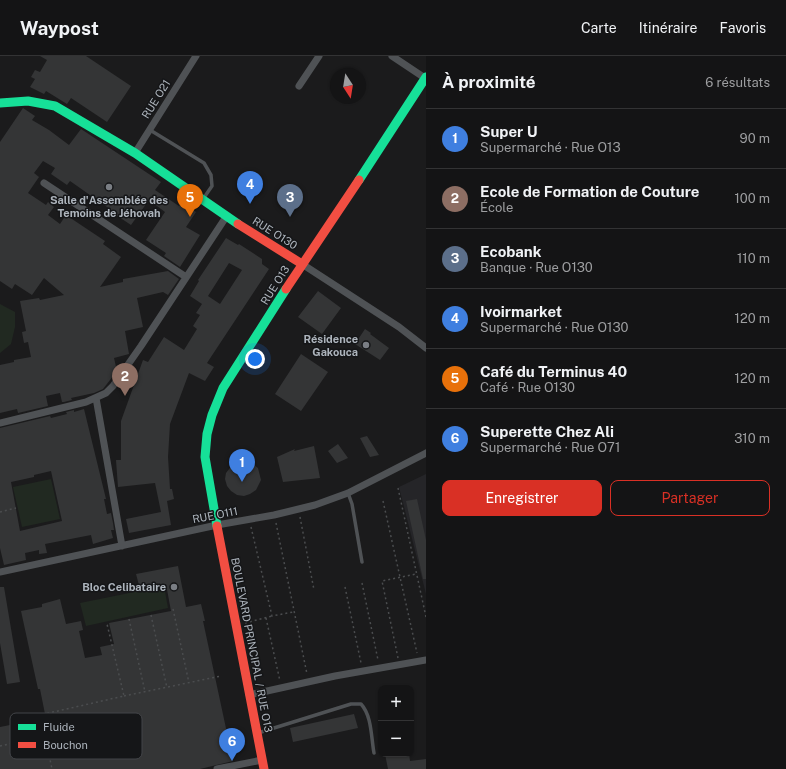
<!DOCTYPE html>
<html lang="fr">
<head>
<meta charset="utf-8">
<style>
  :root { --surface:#141415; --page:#212122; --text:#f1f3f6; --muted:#9d9ea0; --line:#333334; --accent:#d93025 }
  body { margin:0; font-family:"Public Sans",sans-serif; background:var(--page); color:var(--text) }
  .controls { position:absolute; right:12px; bottom:12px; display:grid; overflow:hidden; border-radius:8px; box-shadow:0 1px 3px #0004 }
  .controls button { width:36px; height:36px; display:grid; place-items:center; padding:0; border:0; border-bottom:1px solid var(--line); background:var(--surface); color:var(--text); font:20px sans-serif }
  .compass { position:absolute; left:330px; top:12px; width:36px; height:36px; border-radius:50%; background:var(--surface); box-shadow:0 1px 3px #0004; rotate:168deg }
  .you { position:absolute; left:255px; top:303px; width:14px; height:14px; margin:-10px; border:3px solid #fff; border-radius:50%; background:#1a73e8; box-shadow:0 0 0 6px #1a73e833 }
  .badge { display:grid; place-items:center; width:26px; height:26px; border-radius:50%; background:var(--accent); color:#fff; font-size:13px; font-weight:700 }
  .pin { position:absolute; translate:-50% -33px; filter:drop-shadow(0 1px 2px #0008) }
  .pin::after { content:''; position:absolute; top:21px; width:14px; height:12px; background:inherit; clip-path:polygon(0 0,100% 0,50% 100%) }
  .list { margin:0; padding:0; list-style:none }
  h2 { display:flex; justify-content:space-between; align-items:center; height:52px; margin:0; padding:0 16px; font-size:17px }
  h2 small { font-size:13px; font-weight:400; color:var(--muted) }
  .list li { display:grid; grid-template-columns:26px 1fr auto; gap:12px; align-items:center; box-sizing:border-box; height:60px; padding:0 16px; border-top:1px solid var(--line) }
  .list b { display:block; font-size:15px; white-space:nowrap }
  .list p { margin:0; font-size:13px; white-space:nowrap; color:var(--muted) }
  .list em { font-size:13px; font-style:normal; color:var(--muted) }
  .actions { display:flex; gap:8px; padding:12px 16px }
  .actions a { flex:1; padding:9px 0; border:1px solid var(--accent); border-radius:8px; text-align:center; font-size:14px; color:var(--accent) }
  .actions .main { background:var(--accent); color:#fff }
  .map { position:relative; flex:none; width:426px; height:713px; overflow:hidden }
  header { display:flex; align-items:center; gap:24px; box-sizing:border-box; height:56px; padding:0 20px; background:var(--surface); border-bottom:1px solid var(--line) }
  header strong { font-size:19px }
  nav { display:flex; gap:22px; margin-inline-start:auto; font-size:14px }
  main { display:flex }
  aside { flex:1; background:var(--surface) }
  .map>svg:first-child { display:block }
</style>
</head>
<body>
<header>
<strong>Waypost</strong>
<nav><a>Carte</a><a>Itinéraire</a><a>Favoris</a></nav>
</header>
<main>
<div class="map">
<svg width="426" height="713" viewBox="0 0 426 713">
  <rect width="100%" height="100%" fill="#1b1b1c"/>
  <!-- built -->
  <path fill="#252528" d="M 426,418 L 426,538 L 399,431 Z"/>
  <!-- green -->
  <path fill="#212921" d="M 0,248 L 15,256 L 15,271 L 11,288 L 0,297 Z
    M 51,423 L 60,463 L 22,471 L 13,431 Z
    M 164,530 L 168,552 L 86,570 L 80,547 Z"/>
  <!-- building -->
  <path fill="#343536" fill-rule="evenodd" d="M 40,0 L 86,0 L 131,30 L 107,66 L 71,42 L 67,48 L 46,35 L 44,38 L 30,31 L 35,23 L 31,21 L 35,14 L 40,16 L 47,4 Z
    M 23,52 L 35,60 L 32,64 L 49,74 L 69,89 L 81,73 L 161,126 L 155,134 L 179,150 L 182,146 L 196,156 L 186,171 L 200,179 L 180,211 L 164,200 L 166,197 L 146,184 L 165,156 L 149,144 L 131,169 L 116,159 L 117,158 L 70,125 L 67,129 L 51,118 L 55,112 L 43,105 L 34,117 L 39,121 L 28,137 L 46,149 L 48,146 L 54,151 L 48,159 L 60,168 L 66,159 L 105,185 L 103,188 L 121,201 L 100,231 L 123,226 L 123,223 L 168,215 L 179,223 L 168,239 L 163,236 L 137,242 L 143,271 L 125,275 L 129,298 L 114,302 L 117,315 L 103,333 L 94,337 L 71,342 L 72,344 L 64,346 L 62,346 L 60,337 L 46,340 L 48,350 L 18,357 L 17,353 L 0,357 L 0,309 L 14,306 L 14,304 L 31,301 L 28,286 L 24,287 L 22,276 L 26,275 L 20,245 L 39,242 L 40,244 L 64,239 L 44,222 L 32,239 L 15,228 L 12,233 L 0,225 L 0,86 Z
    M 226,182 L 238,189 L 239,188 L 262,203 L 262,208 L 269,213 L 207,307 L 214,311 L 205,325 L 189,317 L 170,368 L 168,401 L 170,433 L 172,433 L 174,443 L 167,445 L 171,469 L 129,477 L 126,463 L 161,456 L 155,427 L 118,431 L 116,404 L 121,404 L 121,365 L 143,304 L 148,306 L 164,281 L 184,294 L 197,273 L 193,270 L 200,259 L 196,257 L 202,248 L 190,240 L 199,225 L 198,224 ZM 229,207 L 242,214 L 220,248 L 208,240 Z
    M 318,235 L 341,252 L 322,278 L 298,261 Z
    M 365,273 L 371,277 L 370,278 L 389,292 L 380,304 L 355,288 Z
    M 301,298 L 328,316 L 301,355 L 275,338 Z
    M 84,353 L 106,443 L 104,443 L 107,458 L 111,457 L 113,467 L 114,474 L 111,474 L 113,482 L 93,488 L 91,479 L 45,488 L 47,497 L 39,498 L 39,494 L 25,497 L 26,504 L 4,509 L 0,492 L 0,372 L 50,360 L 51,362 L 67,358 L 66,356 L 74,354 L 74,356 ZM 51,415 L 62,465 L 20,475 L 11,426 L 34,421 L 34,419 Z
    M 367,380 L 379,399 L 370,401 L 360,382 Z
    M 338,388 L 348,402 L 337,407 L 328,395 Z
    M 314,390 L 320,422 L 283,426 L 277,401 L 295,393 L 294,395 Z
    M 247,404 L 258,412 L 261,424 L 256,434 L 250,438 L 244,440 L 237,439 L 231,435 L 227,430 L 225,423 L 226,417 L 233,408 Z
    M 417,443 L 426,484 L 426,523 L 423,523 L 406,445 Z
    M 178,510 L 186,551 L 201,548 L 205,565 L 203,565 L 233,705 L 200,713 L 0,713 L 0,671 L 25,666 L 29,686 L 46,683 L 45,681 L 47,680 L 43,659 L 45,658 L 40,633 L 38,633 L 21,555 L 42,551 L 42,548 L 60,543 L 66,568 L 81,565 L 83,574 L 79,575 L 85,602 L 102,599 L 100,591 L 114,588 L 109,567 L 171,555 L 166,528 L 140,533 L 136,518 Z
    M 0,531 L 4,531 L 20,626 L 7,628 L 0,587 Z
    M 354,658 L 358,672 L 293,686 L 290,672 Z
    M 385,698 L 409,698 L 410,705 L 426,703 L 426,713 L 388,713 Z"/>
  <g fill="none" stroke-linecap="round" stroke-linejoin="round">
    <!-- path -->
    <path stroke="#4b4d4f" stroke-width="1.5" stroke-dasharray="2 3" stroke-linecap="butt" d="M 398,432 L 426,561
      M 383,445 L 417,597
      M 0,456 L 16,452
      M 300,461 L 314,534
      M 276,467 L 307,618
      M 251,471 L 272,560 L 293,556
      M 362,527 L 378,604
      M 345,531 L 361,607
      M 173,553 L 189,627
      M 151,559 L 167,632
      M 266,562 L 280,625
      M 129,563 L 145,636
      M 245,567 L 272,560
      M 398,602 L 382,525 L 416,518
      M 124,640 L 221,620
      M 45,680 L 52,713
      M 0,690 L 45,680 L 40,659 L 124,640 L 107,568"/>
    <!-- lane -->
    <path stroke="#4f5255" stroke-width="3.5" d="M 150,74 L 204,107 L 211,119 L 212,130 L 203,143
      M 348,437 L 352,448 L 362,506
      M 258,677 L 351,648 L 361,648 C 372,660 371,681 374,697"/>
    <!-- street -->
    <path stroke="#4f5255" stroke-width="7" d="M 392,0 L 425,22
      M 299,30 L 319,0
      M 135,97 L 196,0
      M 44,127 L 186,221
      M 302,208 L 399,271 L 426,292
      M 96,342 L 122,490
      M 0,367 L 86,346 L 106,337 L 113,330 L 141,290 L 226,161
      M 0,516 L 217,469 L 274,459 L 315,449 L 348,437 L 426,397
      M 249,639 L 335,620 L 426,604
      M 217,713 L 262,704"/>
    <!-- fast -->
    <path stroke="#16e098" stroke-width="9" d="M 0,47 L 28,45 L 55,50 L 135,97 L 238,168
      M 359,124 L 426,21
      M 217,470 L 205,401 L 207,378 L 212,359 L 223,332 L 286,233"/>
    <!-- jam -->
    <path stroke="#f24e42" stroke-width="9" d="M 238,168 L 302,208
      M 286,233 L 359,124
      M 217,470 L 264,713"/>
  </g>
  <!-- markers -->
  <g fill="#7a7e84" stroke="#151618" stroke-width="1.5">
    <circle cx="109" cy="131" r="4"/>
    <circle cx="366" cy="289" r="4"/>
    <circle cx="174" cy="531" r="4"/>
  </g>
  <g text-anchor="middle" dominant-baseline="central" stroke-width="3" stroke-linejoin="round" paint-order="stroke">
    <!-- street labels -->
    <g font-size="11" fill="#adb4bc" stroke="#151618">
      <text transform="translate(156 43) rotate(-58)">RUE O21</text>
      <text transform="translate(275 177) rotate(32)">RUE O130</text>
      <text transform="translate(275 229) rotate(-58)">RUE O13</text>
      <text transform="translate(215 459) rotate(-11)">RUE O111</text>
      <text transform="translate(252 589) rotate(79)">BOULEVARD PRINCIPAL / RUE O13</text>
    </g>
    <!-- poi labels -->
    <g font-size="11" font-weight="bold" fill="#adb4bc" stroke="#151618" text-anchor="end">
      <text x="109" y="144" text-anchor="middle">Salle d'Assemblée des<tspan x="109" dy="13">Temoins de Jéhovah</tspan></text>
      <text x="358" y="283">Résidence<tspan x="358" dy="13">Gakouca</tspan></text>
      <text x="166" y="531">Bloc Celibataire</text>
    </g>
  </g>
  <!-- legend -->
  <rect x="10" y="657" width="132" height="46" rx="6" fill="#151618" stroke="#434549" stroke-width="1"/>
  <rect x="18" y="668" width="18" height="6" fill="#16e098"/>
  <rect x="18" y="686" width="18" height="6" fill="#f24e42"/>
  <g font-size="11" fill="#adb4bc">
    <text x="43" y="675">Fluide</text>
    <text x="43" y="693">Bouchon</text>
  </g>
</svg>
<div class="controls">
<button>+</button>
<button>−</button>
</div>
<svg class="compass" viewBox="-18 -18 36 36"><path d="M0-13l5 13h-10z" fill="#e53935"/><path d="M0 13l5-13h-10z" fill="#9d9ea0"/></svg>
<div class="you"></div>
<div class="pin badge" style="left:242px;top:426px;background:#3f7fe0">1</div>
<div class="pin badge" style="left:125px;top:340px;background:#8d6e63">2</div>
<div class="pin badge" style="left:290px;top:161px;background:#5c6f8a">3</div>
<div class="pin badge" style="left:250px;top:148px;background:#3f7fe0">4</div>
<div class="pin badge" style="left:190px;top:161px;background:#e8710a">5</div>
<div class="pin badge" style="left:232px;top:705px;background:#3f7fe0">6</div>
</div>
<aside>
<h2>À proximité<small>6 résultats</small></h2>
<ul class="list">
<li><span class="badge" style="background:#3f7fe0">1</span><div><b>Super U</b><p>Supermarché · Rue O13</p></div><em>90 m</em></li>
<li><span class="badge" style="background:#8d6e63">2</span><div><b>Ecole de Formation de Couture</b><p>École</p></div><em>100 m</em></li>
<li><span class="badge" style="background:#5c6f8a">3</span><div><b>Ecobank</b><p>Banque · Rue O130</p></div><em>110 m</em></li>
<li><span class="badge" style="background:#3f7fe0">4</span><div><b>Ivoirmarket</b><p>Supermarché · Rue O130</p></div><em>120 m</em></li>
<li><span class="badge" style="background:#e8710a">5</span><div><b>Café du Terminus 40</b><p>Café · Rue O130</p></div><em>120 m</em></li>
<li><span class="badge" style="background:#3f7fe0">6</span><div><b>Superette Chez Ali</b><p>Supermarché · Rue O71</p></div><em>310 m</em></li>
</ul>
<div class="actions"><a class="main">Enregistrer</a><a>Partager</a></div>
</aside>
</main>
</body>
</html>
